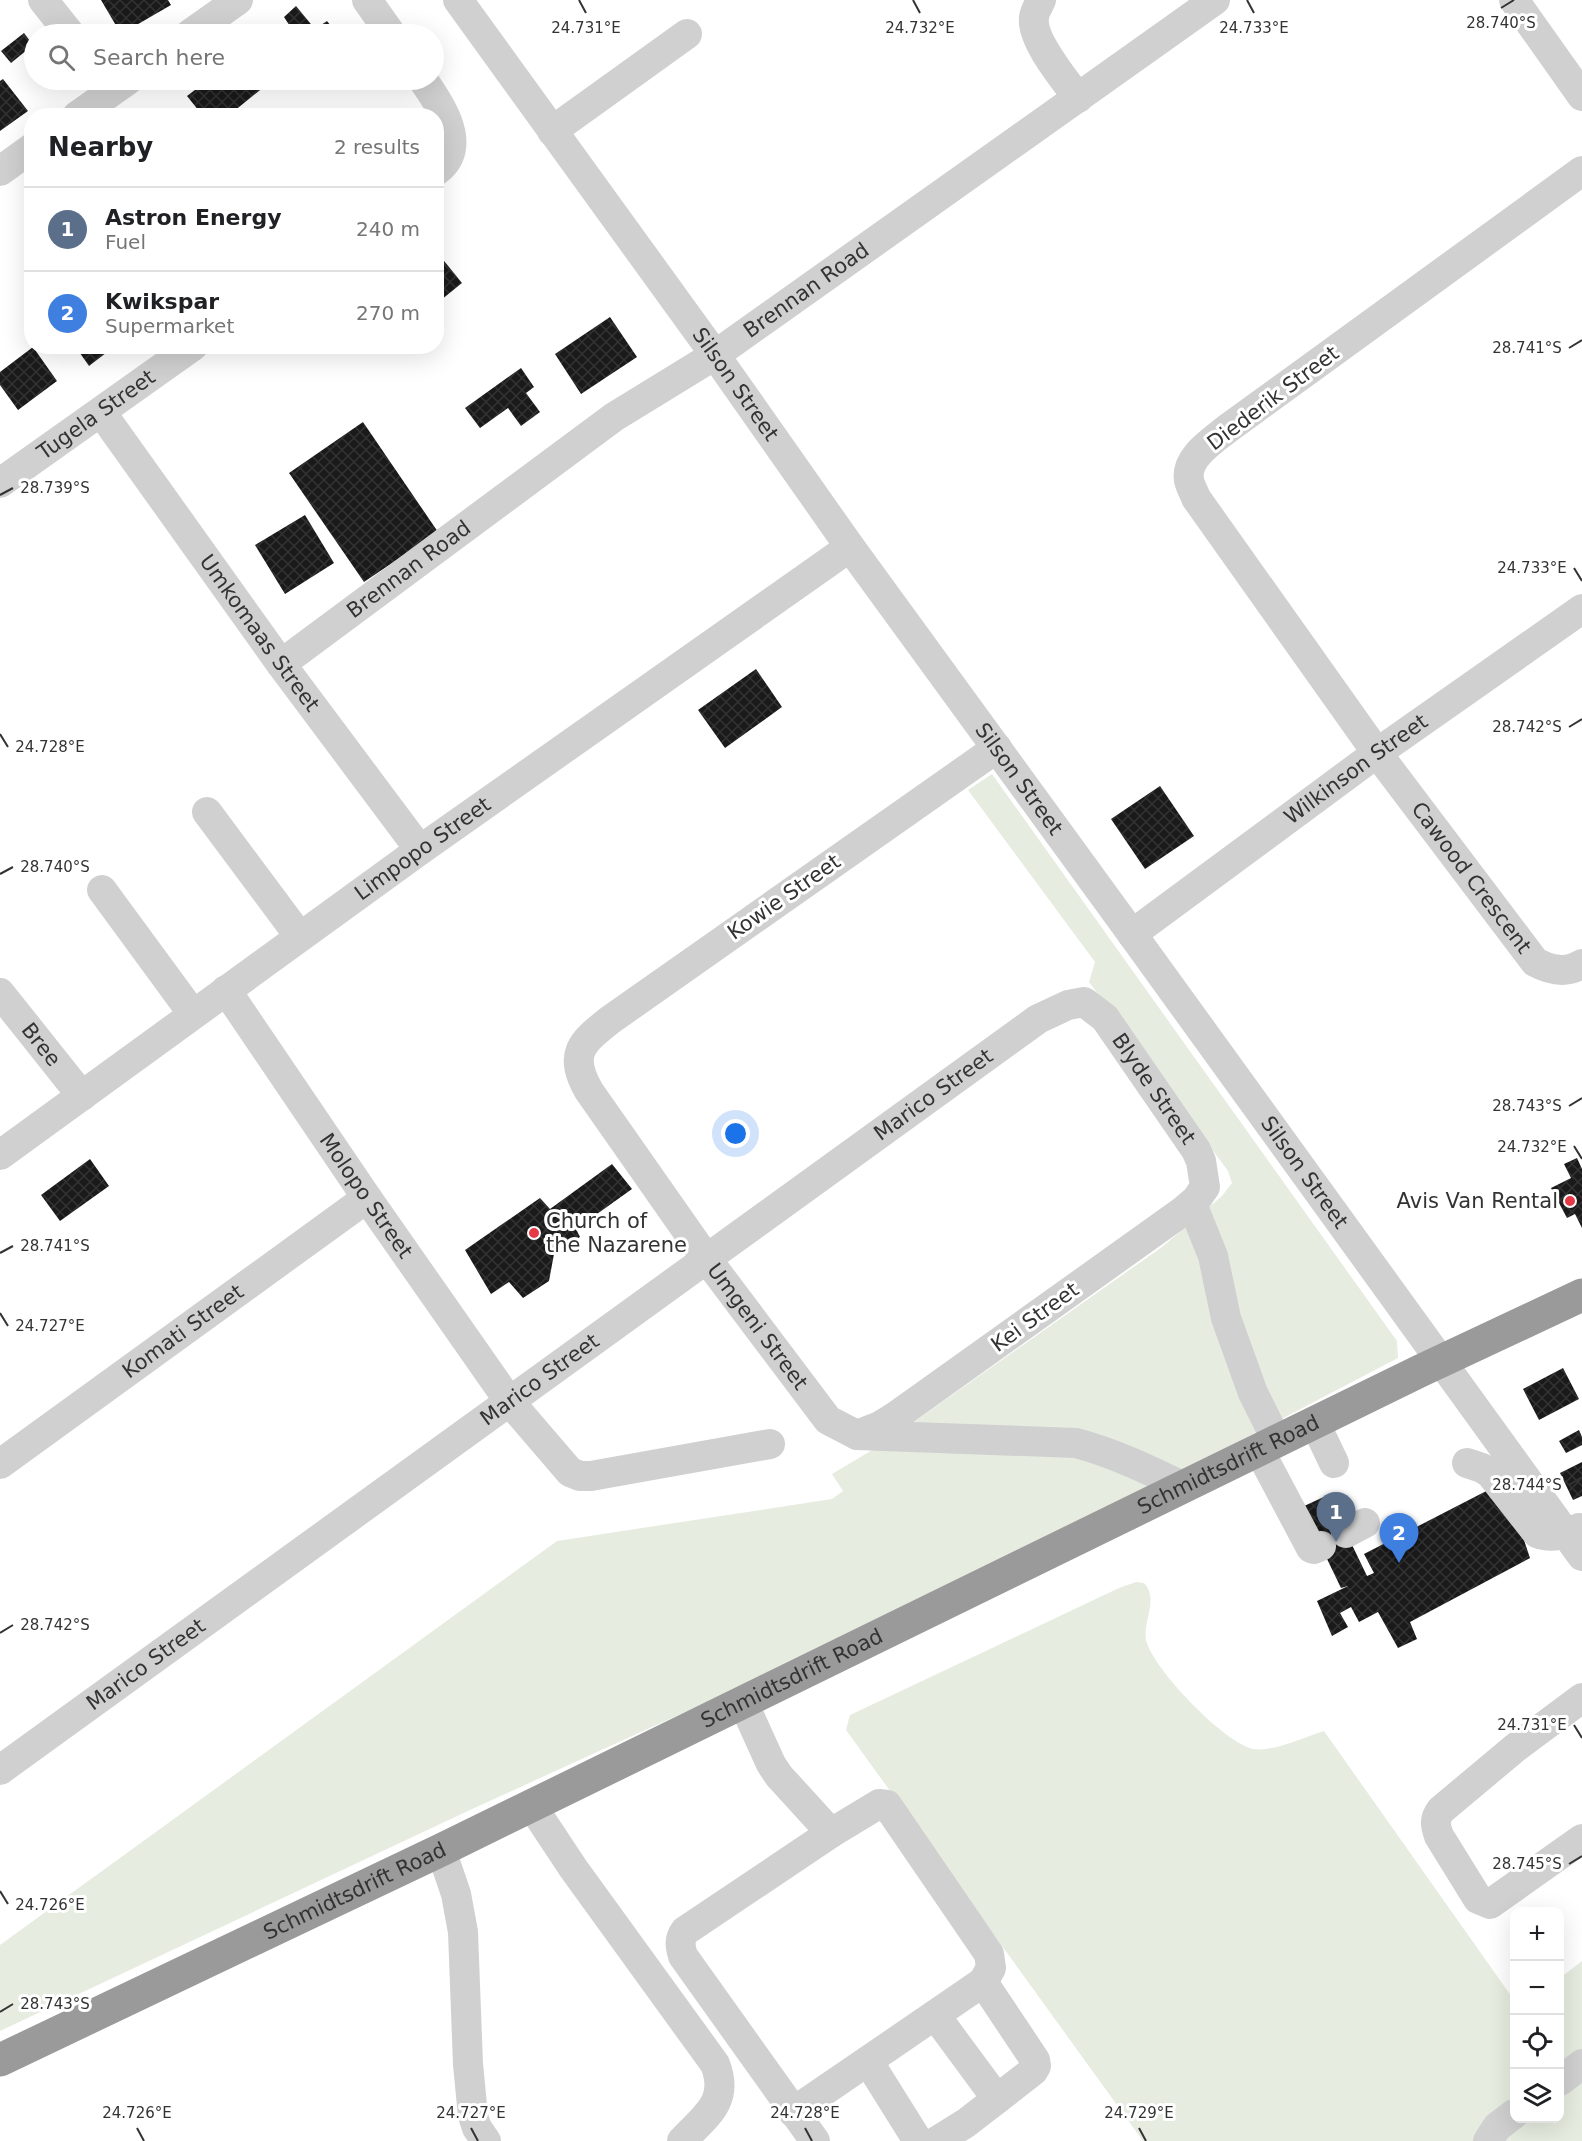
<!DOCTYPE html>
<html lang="en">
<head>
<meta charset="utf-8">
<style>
  :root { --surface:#fff; --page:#f6f6f6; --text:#202124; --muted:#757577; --line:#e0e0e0; --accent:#e63946 }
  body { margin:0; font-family:"DejaVu Sans",sans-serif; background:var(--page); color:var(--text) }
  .controls { position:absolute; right:18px; bottom:18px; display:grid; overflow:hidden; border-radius:12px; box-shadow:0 6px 24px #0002 }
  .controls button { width:54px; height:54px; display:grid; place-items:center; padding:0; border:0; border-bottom:2px solid var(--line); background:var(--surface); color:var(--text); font:30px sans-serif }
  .you { position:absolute; left:736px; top:1134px; width:21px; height:21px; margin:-15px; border:4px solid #fff; border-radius:50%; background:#1a73e8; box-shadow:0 0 0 9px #1a73e833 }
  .badge { display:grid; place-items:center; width:39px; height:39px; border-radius:50%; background:var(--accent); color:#fff; font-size:20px; font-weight:700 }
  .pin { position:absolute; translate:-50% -50px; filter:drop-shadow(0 2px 3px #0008) }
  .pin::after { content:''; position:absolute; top:32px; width:21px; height:18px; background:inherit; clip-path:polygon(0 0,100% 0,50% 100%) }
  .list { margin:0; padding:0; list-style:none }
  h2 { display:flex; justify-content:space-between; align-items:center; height:78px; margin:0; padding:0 24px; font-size:26px }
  h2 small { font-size:20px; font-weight:400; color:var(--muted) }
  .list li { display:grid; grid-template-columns:39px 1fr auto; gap:18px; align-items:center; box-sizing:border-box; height:84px; padding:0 24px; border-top:2px solid var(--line) }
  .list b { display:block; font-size:22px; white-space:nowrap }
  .list p { margin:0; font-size:20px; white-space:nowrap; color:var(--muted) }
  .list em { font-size:20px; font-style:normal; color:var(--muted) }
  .icon { flex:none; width:33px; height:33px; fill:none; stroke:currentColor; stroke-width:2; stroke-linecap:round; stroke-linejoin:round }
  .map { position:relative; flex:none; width:1582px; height:2141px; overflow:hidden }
  .search { position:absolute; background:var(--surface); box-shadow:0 6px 24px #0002; left:24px; top:24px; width:420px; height:66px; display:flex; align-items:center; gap:15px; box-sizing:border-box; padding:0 21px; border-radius:33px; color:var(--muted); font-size:22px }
  .panel { position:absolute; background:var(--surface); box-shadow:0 6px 24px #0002; left:24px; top:108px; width:420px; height:246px; border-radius:24px }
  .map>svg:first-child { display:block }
</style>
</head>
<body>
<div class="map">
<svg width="1582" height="2141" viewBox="0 0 1582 2141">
  <defs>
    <pattern id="building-cross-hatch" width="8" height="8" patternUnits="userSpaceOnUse" patternTransform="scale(1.5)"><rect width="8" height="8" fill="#1a1a1a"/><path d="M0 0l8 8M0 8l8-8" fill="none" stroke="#333"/></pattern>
  </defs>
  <rect width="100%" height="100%" fill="#fff"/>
  <!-- green -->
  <path fill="#e6ecdf" d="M 992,774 L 1397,1341 L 1398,1358 L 1203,1460 L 755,1680 L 470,1810 L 0,2031 L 0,1945 L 557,1541 L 832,1499 L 843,1491 L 832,1474 L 884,1443 L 1162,1247 L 1222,1196 L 1232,1183 L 1228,1171 L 1089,982 L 1095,962 L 968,790 Z
    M 1136,1582 L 1144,1583 C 1159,1598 1143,1621 1146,1640 C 1152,1668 1226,1745 1254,1749 C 1274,1752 1304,1737 1324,1731 L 1514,2000 L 1514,2118 L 1560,2118 L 1560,1978 L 1582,1961 L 1582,2141 L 1143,2141 L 846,1730 L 850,1715 L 1119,1588 Z"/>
  <!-- building -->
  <path fill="url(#building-cross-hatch)" d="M 101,0 L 168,0 L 171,5 L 121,34 Z
    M 296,6 L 315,29 L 327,21 L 337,34 L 295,34 L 284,17 Z
    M 24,33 L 33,45 L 11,63 L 1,51 Z
    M 3,79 L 28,111 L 0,131 L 0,81 Z
    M 208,80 L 268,80 L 270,82 L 228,116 L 203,116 L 187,96 Z
    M 436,251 L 462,283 L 436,304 Z
    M 610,317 L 637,357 L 581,394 L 555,354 Z
    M 75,346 L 115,346 L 89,366 Z
    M 33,347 L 57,381 L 18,410 L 0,385 L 0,372 Z
    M 521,368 L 534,387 L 526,393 L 540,412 L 521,426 L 508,408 L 480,428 L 465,408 Z
    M 363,422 L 438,532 L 364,582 L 289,473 Z
    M 305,515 L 334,563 L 285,594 L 255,545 Z
    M 756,669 L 782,707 L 725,748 L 698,710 Z
    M 1160,786 L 1194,836 L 1145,869 L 1111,819 Z
    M 1577,1158 L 1582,1169 L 1582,1228 L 1575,1214 L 1567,1218 L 1551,1188 L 1571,1178 L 1564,1164 Z
    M 90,1159 L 109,1186 L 60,1221 L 41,1195 Z
    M 612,1164 L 632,1189 L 576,1229 L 580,1237 L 554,1254 L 549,1281 L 523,1298 L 509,1282 L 491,1294 L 465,1250 L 540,1198 L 550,1209 Z
    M 1563,1368 L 1579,1399 L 1539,1420 L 1523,1389 Z
    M 1579,1430 L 1582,1437 L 1582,1445 L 1566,1453 L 1559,1441 Z
    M 1582,1462 L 1582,1496 L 1573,1500 L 1560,1473 Z
    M 1496,1486 L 1524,1540 L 1530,1558 L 1410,1622 L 1417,1639 L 1398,1648 L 1378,1612 L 1359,1622 L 1351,1607 L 1340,1613 L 1348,1627 L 1332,1636 L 1317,1601 L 1348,1586 L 1341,1588 L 1302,1507 L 1328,1495 L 1367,1576 L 1374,1573 L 1364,1554 Z"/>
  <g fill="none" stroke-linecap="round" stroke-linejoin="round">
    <!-- minor -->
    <g stroke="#d0d0d0" stroke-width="30">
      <path d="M 43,0 L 70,34"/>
      <path d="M 367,0 L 391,34"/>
      <path id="s1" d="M 458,0 L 715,355 L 850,547 L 1132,934 L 1582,1556"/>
      <path d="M 1041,0 C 1039,5 1034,12 1034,18 C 1031,40 1065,80 1078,98"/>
      <path d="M 1514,0 L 1582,96"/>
      <path d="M 190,34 L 238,0"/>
      <path d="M 423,80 C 440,104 470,147 436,171"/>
      <path d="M 77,116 L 128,80"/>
      <path d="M 552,131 L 687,34"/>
      <path d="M 0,171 L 32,148"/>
      <path id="s2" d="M 1582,171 L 1227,429 C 1212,441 1185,458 1189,480 C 1190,486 1194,492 1196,498 L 1377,753 L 1535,962 C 1550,970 1566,974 1582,964"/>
      <path id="s3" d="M 101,412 L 281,664 L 420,850"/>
      <path id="s4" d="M 0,483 L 193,346"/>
      <path id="s5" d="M 281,664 L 614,417 L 715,355 L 1215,0"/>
      <path id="s6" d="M 997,748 L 610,1020 C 581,1043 568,1054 589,1091 L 706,1258 L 828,1420 L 857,1435 L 1076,1443 C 1114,1453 1149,1470 1184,1487"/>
      <path d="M 207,812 L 300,937"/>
      <path d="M 102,890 L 193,1014"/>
      <path id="s7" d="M 1132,934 L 1377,753 L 1582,609"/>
      <path id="s8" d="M 226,990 L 367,1198 L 509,1401 L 570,1472 L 580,1476 L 591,1476 L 770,1444"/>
      <path id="s9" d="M 0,993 L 82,1096"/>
      <path id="s10" d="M 0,1155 L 420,850 L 850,547"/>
      <path d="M 1192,1204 L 1213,1256 L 1226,1318 L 1253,1393 L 1277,1441"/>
      <path d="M 1315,1423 L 1334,1463"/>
      <path d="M 1259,1450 L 1311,1548 L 1314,1549 L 1321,1546"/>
      <path d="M 1467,1463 L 1482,1468 L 1490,1473 L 1537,1533 C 1552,1539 1566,1534 1579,1528"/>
      <path id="s11" d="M 0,1464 L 367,1198"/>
      <path d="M 1346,1533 L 1365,1523"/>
      <path d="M 1582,1698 L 1515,1748 L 1441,1810 C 1434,1819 1435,1825 1439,1836 L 1478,1899 L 1490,1904 L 1582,1839"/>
      <path d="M 743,1702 L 771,1764 L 779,1776 L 831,1833 L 685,1931 C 679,1939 680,1946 683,1956 L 815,2141"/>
      <path id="s12" d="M 0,1770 L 1038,1019 L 1068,1005 L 1084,1002 L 1105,1018 L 1196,1150 L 1201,1161 L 1205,1187 L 1196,1200 L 1183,1211 L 896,1416 L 880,1426 L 857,1435"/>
      <path d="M 532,1806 L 573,1868 L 715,2064 C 730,2102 705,2116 682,2141"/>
      <path d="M 441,1850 L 456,1894 L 463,1932 L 468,2064 L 473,2116 L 477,2128 L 486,2141"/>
      <path d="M 935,2015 L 997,2099"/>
      <path d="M 868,2061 L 918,2141"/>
      <path d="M 1560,2081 L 1582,2064"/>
      <path d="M 793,2112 L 983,1982 L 991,1968 L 989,1954 L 887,1805 L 879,1804 L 831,1833"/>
      <path d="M 937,2141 L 966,2123 L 1033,2071 L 1036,2066 L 1035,2060 L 983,1982"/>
      <path d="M 1488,2141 L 1497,2127 L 1514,2114"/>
    </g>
    <!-- highway -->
    <path stroke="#9a9a9a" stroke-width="33" id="s13" d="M 0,2060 L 441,1850 L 1420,1371 L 1582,1295"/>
  </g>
  <!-- ticks -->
  <path fill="none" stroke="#333" stroke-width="2" d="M 579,0 L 586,13M 913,0 L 920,13M 1247,0 L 1254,13M 1501,8 L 1514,0M 1569,348 L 1582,340M 0,495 L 13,488M 1574,568 L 1582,581M 1569,727 L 1582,719M 0,734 L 8,747M 0,874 L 13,867M 1569,1106 L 1582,1098M 1574,1146 L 1582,1159M 0,1253 L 13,1246M 0,1313 L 8,1326M 1569,1485 L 1582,1477M 0,1633 L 13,1625M 1574,1725 L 1582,1738M 1569,1864 L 1582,1856M 0,1891 L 8,1904M 0,2012 L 13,2004M 137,2128 L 144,2141M 471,2128 L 478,2141M 805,2128 L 812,2141M 1139,2128 L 1146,2141"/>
  <!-- markers -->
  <g fill="#e63946" stroke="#fff" stroke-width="2">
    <circle cx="1570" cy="1201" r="6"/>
    <circle cx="534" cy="1233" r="6"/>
  </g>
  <g text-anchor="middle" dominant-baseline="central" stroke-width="6" stroke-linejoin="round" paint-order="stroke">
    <!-- street labels -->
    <g font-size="21" fill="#333" stroke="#fff">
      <text stroke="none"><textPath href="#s5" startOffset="645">Brennan Road</textPath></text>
      <text stroke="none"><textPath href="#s1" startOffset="474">Silson Street</textPath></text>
      <text transform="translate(1273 398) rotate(-37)">Diederik Street</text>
      <text stroke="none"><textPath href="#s4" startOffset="118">Tugela Street</textPath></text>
      <text stroke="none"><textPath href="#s5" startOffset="159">Brennan Road</textPath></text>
      <text stroke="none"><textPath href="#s3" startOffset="272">Umkomaas Street</textPath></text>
      <text stroke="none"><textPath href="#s7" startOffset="278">Wilkinson Street</textPath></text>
      <text stroke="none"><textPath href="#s1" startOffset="960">Silson Street</textPath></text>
      <text stroke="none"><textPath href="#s10" startOffset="522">Limpopo Street</textPath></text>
      <text stroke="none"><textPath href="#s2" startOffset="994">Cawood Crescent</textPath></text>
      <text transform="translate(784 897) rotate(-35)">Kowie Street</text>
      <text stroke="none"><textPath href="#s9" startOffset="66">Bree</textPath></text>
      <text stroke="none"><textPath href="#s12" startOffset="1443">Blyde Street</textPath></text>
      <text stroke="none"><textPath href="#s12" startOffset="1152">Marico Street</textPath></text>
      <text stroke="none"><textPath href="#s1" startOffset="1446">Silson Street</textPath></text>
      <text stroke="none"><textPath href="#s8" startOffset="249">Molopo Street</textPath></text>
      <text transform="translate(1035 1317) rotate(-36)">Kei Street</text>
      <text stroke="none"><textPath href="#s6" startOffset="848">Umgeni Street</textPath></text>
      <text stroke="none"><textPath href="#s11" startOffset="226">Komati Street</textPath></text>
      <text stroke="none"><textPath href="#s12" startOffset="666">Marico Street</textPath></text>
      <text stroke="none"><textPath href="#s13" startOffset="1365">Schmidtsdrift Road</textPath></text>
      <text stroke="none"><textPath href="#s12" startOffset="180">Marico Street</textPath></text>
      <text stroke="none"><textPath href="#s13" startOffset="879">Schmidtsdrift Road</textPath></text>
      <text stroke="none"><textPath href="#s13" startOffset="393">Schmidtsdrift Road</textPath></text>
    </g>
    <!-- poi labels -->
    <g font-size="21" fill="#333" stroke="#fff" text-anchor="end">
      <text x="1558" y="1201">Avis Van Rental</text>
      <text x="546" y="1221" text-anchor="start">Church of<tspan x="546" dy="24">the Nazarene</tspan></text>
    </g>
  </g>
  <g font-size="15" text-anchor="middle" fill="#333" stroke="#fff" stroke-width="6" stroke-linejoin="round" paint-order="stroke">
    <text x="1501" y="28">28.740°S</text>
    <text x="586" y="33">24.731°E</text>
    <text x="920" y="33">24.732°E</text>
    <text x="1254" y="33">24.733°E</text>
    <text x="1527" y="353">28.741°S</text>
    <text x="55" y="493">28.739°S</text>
    <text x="1532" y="573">24.733°E</text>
    <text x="1527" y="732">28.742°S</text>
    <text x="50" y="752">24.728°E</text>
    <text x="55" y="872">28.740°S</text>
    <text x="1527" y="1111">28.743°S</text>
    <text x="1532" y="1152">24.732°E</text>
    <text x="55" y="1251">28.741°S</text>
    <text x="50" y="1331">24.727°E</text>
    <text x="1527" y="1490">28.744°S</text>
    <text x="55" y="1630">28.742°S</text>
    <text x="1532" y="1730">24.731°E</text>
    <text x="1527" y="1869">28.745°S</text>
    <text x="50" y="1910">24.726°E</text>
    <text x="55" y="2009">28.743°S</text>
    <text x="137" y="2118">24.726°E</text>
    <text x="471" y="2118">24.727°E</text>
    <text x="805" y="2118">24.728°E</text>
    <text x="1139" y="2118">24.729°E</text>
  </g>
</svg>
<div class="controls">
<button>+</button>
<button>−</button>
<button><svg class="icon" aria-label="locate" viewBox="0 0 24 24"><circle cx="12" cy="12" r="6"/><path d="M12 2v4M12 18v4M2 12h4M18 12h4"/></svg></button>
<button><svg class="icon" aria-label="layers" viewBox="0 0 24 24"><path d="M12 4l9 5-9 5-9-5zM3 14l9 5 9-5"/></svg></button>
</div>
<div class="you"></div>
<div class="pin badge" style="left:1336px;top:1542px;background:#5c6f8a">1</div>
<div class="pin badge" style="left:1399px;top:1563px;background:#3f7fe0">2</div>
<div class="search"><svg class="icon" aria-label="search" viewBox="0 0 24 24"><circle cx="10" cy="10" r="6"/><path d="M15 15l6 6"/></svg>Search here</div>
<section class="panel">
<h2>Nearby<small>2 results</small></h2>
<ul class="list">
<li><span class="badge" style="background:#5c6f8a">1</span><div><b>Astron Energy</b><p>Fuel</p></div><em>240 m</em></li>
<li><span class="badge" style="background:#3f7fe0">2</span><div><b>Kwikspar</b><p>Supermarket</p></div><em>270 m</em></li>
</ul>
</section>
</div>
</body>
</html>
